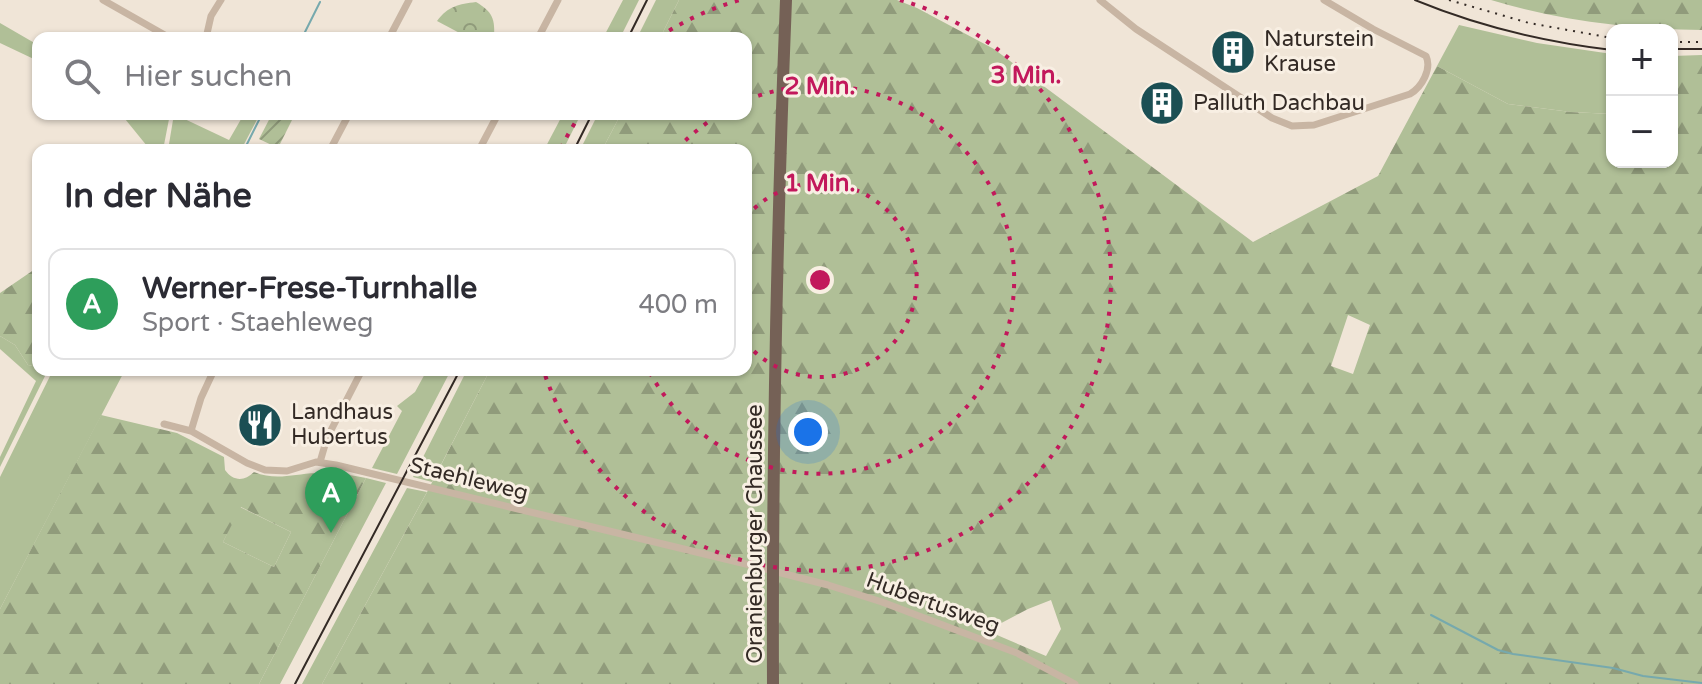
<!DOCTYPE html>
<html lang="de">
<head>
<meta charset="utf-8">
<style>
  :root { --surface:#fff; --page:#f2f2f3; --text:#2b2b33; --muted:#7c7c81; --line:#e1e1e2; --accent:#1b4f54 }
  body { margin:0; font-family:"Varela Round",sans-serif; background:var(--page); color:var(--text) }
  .controls { position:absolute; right:24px; top:24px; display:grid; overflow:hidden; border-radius:16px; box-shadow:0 2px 6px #0004 }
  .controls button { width:72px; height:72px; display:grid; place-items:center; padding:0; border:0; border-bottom:2px solid var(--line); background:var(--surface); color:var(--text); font:40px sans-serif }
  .you { position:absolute; left:808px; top:432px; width:28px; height:28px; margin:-20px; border:6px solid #fff; border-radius:50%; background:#1a73e8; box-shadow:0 0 0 12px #1a73e833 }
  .badge { display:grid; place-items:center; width:52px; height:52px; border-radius:50%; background:var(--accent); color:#fff; font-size:26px; font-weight:700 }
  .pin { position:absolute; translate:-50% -66px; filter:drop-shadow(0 2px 4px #0008) }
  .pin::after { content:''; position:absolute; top:42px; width:28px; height:24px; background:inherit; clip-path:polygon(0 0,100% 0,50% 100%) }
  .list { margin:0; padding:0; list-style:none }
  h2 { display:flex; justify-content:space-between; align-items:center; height:104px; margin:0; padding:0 32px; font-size:34px }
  h2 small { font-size:26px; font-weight:400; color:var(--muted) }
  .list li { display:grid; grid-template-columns:52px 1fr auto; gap:24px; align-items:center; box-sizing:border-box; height:112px; margin:0 16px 16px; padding:0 16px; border:2px solid var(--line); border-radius:16px }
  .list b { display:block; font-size:30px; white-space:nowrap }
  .list p { margin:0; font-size:26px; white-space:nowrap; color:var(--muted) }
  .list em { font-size:26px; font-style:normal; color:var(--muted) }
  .icon { flex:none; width:44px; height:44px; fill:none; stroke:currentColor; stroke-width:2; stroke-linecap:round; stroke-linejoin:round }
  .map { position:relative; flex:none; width:1702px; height:684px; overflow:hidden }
  .search { position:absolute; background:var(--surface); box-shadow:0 2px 6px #0004; left:32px; top:32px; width:720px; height:88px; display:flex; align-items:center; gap:20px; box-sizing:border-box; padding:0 28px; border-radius:16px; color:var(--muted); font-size:30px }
  .panel { position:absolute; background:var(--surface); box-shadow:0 2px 6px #0004; left:32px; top:144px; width:720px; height:232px; border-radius:16px }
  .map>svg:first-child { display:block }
</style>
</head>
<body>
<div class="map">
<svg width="1702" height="684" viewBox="0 0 1702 684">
  <defs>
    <pattern id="forest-firs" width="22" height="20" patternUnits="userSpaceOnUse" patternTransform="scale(2)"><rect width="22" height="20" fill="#b0bf97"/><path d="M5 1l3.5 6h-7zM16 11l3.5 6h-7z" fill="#909b7b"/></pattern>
    <pattern id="park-crowns" width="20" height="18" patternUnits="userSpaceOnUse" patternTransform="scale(2)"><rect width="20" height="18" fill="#b0bf97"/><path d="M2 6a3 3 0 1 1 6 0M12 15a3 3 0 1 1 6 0" fill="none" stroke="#909b7b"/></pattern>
    <pattern id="garden-furrows" width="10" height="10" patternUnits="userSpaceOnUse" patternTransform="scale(2)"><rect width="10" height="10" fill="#b0bf97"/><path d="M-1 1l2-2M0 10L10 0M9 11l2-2" fill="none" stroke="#909b7b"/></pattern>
  </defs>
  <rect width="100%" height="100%" fill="#f0e5d7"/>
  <!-- grass -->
  <path fill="#b0bf97" d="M 623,0 L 639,0 L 620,38 L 603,38 Z
    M 656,0 L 679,0 L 660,38 L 637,38 Z
    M 0,23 L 38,45 L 38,61 L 0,43 Z
    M 1459,25 L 1537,43 L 1612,54 L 1612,114 L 1571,112 L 1508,104 L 1437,66 Z
    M 121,114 L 170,114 L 163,150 L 145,150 L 147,146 Z
    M 174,114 L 229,140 L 244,114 L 260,114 L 241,150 L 168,150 Z
    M 563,114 L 581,114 L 563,150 L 544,150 Z
    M 598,114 L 621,114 L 602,150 L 580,150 Z
    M 0,336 L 15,345 L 28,365 L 38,367 L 38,370 L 48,370 L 0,467 L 0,457 L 36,381 L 0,349 Z
    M 53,370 L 125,370 L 0,609 L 0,477 Z
    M 427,370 L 451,370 L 397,474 L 372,468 L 402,411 L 397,406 L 415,392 Z
    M 467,370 L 490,370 L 432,482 L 413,477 Z
    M 366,478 L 386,483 L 280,684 L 259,684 Z
    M 407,488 L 427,492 L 322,684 L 302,684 Z
    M 240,507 L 291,532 L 274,567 L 223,542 Z"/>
  <!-- forest -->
  <path fill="url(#forest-firs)" fill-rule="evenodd" d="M 679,0 L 897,0 L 917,8 L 994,49 L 1253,242 L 1378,176 L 1437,66 L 1508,104 L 1571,112 L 1612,114 L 1612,162 L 1672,162 L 1672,56 L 1702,55 L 1702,684 L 322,684 L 426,494 L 490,370 L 746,370 L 746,150 L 602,150 L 621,114 L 746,114 L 746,38 L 660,38 ZM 1348,315 L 1370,325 L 1353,374 L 1331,366 ZM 1051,600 L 1061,629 L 1046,656 L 990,632 L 990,629 L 1028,609 Z
    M 1491,0 L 1702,0 L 1702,30 C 1630,29 1560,21 1491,0 Z
    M 38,267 L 38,367 L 28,365 L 15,345 L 0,336 L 0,293 Z
    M 101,415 L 177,433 L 224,457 L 225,470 C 233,481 244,482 254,472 C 276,481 293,474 316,473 C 333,472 350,475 366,478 L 259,684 L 0,684 L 0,609 ZM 241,507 L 291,532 L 274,567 L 223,542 Z"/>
  <!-- park -->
  <path fill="url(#park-crowns)" d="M 476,2 C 493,12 495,19 494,38 L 469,38 L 437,21 C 448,6 459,4 476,2 Z"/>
  <!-- garden -->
  <path fill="url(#garden-furrows)" d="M 272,114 L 295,114 L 278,148 L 259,139 Z"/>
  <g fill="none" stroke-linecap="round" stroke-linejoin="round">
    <!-- stream -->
    <path stroke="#76a9ad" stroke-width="2" d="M 302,38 L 320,2
      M 244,150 L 262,114
      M 1431,615 L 1498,650 L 1513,654 L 1613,668 L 1643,676 L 1702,683"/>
    <!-- street -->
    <path stroke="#c8b5a3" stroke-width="7" d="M 103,0 L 170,38
      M 1100,0 L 1136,29 L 1272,118 L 1292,126 L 1314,125 L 1410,94 C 1422,87 1432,69 1426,56 L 1373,29 L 1324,0
      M 206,38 L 211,16 L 221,0
      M 389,38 L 409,0
      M 538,38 L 558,0
      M 330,150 L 349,114
      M 479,150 L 498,114
      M 164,424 L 191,431 L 247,463 L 265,470 L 287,471 L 316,462 L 336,465 L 750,565 L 828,585 L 882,602 L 1017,653 L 1075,684
      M 191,431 L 201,398 L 214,370
      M 320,462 L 327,438 L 362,370"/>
    <!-- primary -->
    <path stroke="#756156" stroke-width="12" d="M 773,684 C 772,456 777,228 786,0"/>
    <!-- tram -->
    <path stroke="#332a25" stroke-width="2" d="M 1415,0 C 1478,26 1544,42 1612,50
      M 628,38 L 647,0
      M 1672,49 L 1702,49
      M 574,150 L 592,114
      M 295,684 L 460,370"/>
    <!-- rail -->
    <path stroke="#332a25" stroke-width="2" stroke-dasharray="2 6" stroke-linecap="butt" d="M 1449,0 L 1529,23 L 1612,38
      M 1672,42 L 1702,42"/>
  </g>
  <!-- distance rings -->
  <g fill="none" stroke="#c2185b" stroke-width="4" stroke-dasharray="4 8">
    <path d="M746 217A97 97 0 1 1 746 343"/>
    <path d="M677 149A194 194 0 0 1 719 115M747 100A194 194 0 1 1 649 371"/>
    <path d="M561 148A291 291 0 0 1 580 115M659 37A291 291 0 0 1 740 0M900 0A291 291 0 1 1 544 372"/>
  </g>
  <!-- icons -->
  <defs>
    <g id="building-disc" transform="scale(2.3)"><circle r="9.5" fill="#1b4f54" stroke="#f8efe3"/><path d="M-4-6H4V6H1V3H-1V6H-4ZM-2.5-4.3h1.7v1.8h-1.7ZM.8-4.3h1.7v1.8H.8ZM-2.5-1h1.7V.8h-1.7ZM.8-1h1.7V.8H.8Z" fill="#fff"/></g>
    <g id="restaurant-disc" transform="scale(2.3)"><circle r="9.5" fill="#1b4f54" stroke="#f8efe3"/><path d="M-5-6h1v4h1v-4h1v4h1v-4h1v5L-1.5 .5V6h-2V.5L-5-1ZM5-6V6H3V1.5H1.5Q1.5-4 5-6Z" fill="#fff"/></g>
  </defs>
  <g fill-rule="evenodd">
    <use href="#building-disc" x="1233" y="52"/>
    <use href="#building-disc" x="1162" y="103"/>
    <use href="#restaurant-disc" x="260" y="425"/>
  </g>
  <g text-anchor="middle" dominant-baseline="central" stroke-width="6" stroke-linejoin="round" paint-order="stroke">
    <!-- poi labels -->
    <g font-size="22" fill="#332a25" stroke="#f8efe3" text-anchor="start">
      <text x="1264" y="39">Naturstein<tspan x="1264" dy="25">Krause</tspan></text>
      <text x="1193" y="103">Palluth Dachbau</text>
      <text x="291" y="412">Landhaus<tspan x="291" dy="25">Hubertus</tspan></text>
    </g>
    <!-- street labels -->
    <g font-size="22" fill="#332a25" stroke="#f8efe3">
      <text transform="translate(469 479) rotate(14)">Staehleweg</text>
      <text transform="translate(755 534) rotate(-90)">Oranienburger Chaussee</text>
      <text transform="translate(933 603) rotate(20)">Hubertusweg</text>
    </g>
  </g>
  <circle cx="820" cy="280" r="12" fill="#c2185b" stroke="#f8efe3" stroke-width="4"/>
  <g font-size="24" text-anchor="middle" font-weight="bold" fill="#c2185b" stroke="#f8efe3" stroke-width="6" stroke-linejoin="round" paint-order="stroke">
    <text x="1026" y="83">3 Min.</text>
    <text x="820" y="94">2 Min.</text>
    <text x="820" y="191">1 Min.</text>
  </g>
</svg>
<div class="controls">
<button>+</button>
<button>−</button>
</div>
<div class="you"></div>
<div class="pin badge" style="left:331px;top:533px;background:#2e9e5b">A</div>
<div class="search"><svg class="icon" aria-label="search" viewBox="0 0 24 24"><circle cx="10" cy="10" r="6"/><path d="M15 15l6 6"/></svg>Hier suchen</div>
<section class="panel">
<h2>In der Nähe<small></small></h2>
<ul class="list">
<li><span class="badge" style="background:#2e9e5b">A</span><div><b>Werner-Frese-Turnhalle</b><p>Sport · Staehleweg</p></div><em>400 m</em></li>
</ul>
</section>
</div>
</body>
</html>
